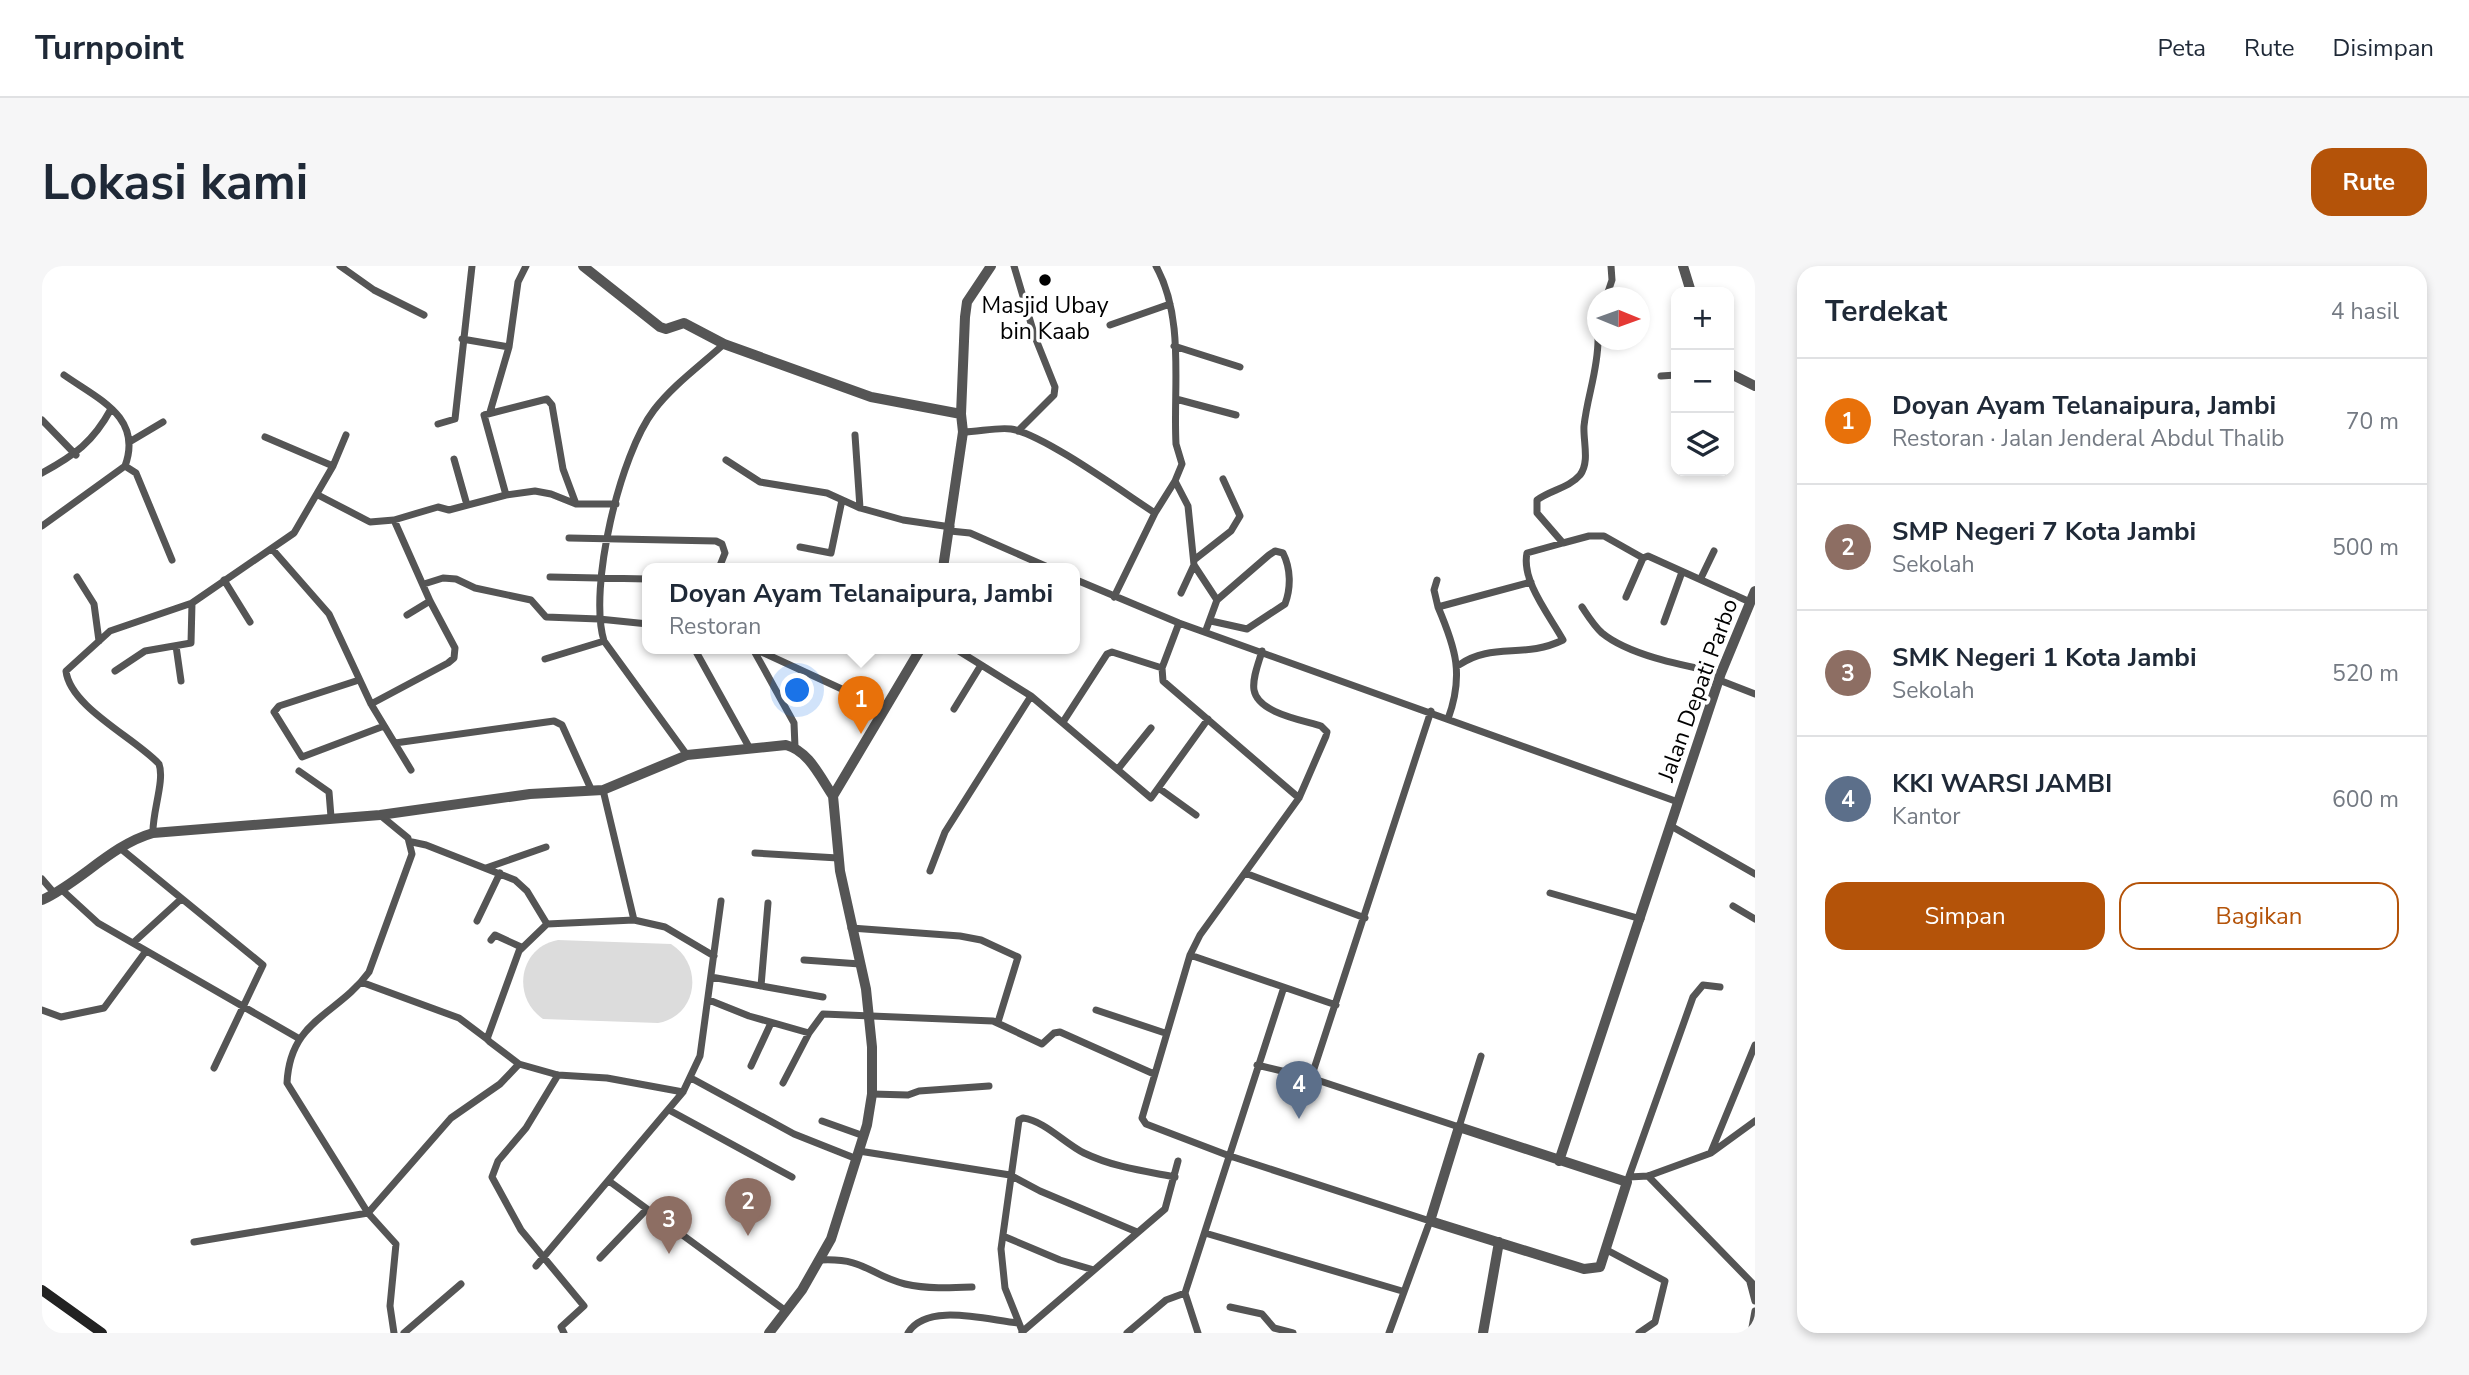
<!DOCTYPE html>
<html lang="id">
<head>
<meta charset="utf-8">
<style>
  :root { --surface:#fff; --page:#f6f6f7; --text:#1f2937; --muted:#747a83; --line:#e0e1e3; --accent:#b45309 }
  body { margin:0; font-family:"Nunito Sans",sans-serif; background:var(--page); color:var(--text) }
  .controls { position:absolute; right:21px; top:21px; display:grid; overflow:hidden; border-radius:14px; box-shadow:0 4px 10px #0003 }
  .controls button { width:63px; height:63px; display:grid; place-items:center; padding:0; border:0; border-bottom:2px solid var(--line); background:var(--surface); color:var(--text); font:35px sans-serif }
  .compass { position:absolute; left:1545px; top:21px; width:63px; height:63px; border-radius:50%; background:var(--surface); box-shadow:0 4px 10px #0003; rotate:91deg }
  .you { position:absolute; left:756px; top:425px; width:24px; height:24px; margin:-18px; border:5px solid #fff; border-radius:50%; background:#1a73e8; box-shadow:0 0 0 10px #1a73e833 }
  .badge { display:grid; place-items:center; width:46px; height:46px; border-radius:50%; background:var(--accent); color:#fff; font-size:23px; font-weight:700 }
  .pin { position:absolute; translate:-50% -58px; filter:drop-shadow(0 2px 4px #0008) }
  .pin::after { content:''; position:absolute; top:37px; width:24px; height:21px; background:inherit; clip-path:polygon(0 0,100% 0,50% 100%) }
  .popup { position:absolute; left:600px; top:297px; width:438px; height:91px; box-sizing:border-box; display:grid; place-content:center; border-radius:14px; background:var(--surface); filter:drop-shadow(0 2px 5px #0005); font-size:23px; white-space:nowrap; color:var(--muted) }
  .popup b { font-size:26px; color:var(--text) }
  .popup::after { content:''; position:absolute; left:50%; top:100%; margin-left:-14px; border:14px solid transparent; border-top-color:var(--surface) }
  .list { margin:0; padding:0; list-style:none }
  h2 { display:flex; justify-content:space-between; align-items:center; height:91px; margin:0; padding:0 28px; font-size:30px }
  h2 small { font-size:23px; font-weight:400; color:var(--muted) }
  .list li { display:grid; grid-template-columns:46px 1fr auto; gap:21px; align-items:center; box-sizing:border-box; height:126px; padding:0 28px; border-top:2px solid var(--line) }
  .list b { display:block; font-size:26px; white-space:nowrap }
  .list p { margin:0; font-size:23px; white-space:nowrap; color:var(--muted) }
  .list em { font-size:23px; font-style:normal; color:var(--muted) }
  .actions { display:flex; gap:14px; padding:21px 28px }
  .actions a { flex:1; padding:16px 0; border:2px solid var(--accent); border-radius:21px; text-align:center; font-size:24px; color:var(--accent) }
  .actions .main { background:var(--accent); color:#fff }
  .icon { flex:none; width:38px; height:38px; fill:none; stroke:currentColor; stroke-width:2; stroke-linecap:round; stroke-linejoin:round }
  .map { position:relative; flex:none; width:1713px; height:1067px; overflow:hidden; border-radius:21px }
  header { display:flex; align-items:center; gap:42px; box-sizing:border-box; height:98px; padding:0 35px; background:var(--surface); border-bottom:2px solid var(--line) }
  header strong { font-size:33px }
  nav { display:flex; gap:38px; margin-inline-start:auto; font-size:24px }
  .intro { display:flex; align-items:center; justify-content:space-between; box-sizing:border-box; height:168px; padding:0 42px }
  h1 { margin:0; font-size:49px }
  .button { padding:18px 32px; border-radius:21px; background:var(--accent); color:#fff; font-size:24px; font-weight:700 }
  main { display:flex; gap:42px; padding:0 42px }
  aside { flex:1; background:var(--surface); border-radius:21px; box-shadow:0 4px 10px #0003 }
  .map>svg:first-child { display:block }
</style>
</head>
<body>
<header>
<strong>Turnpoint</strong>
<nav><a>Peta</a><a>Rute</a><a>Disimpan</a></nav>
</header>
<div class="intro"><h1>Lokasi kami</h1><a class="button">Rute</a></div>
<main>
<div class="map">
<svg width="1713" height="1067" viewBox="0 0 1713 1067">
  <rect width="100%" height="100%" fill="#fff"/>
  <!-- green -->
  <path fill="#dcdcdc" d="M 516,674 L 629,678 C 662,699 656,750 616,757 L 501,753 C 469,731 477,681 516,674 Z"/>
  <g fill="none" stroke-linecap="round" stroke-linejoin="round">
    <!-- minor -->
    <path stroke="#555" stroke-width="7" d="M 298,0 L 332,24 L 382,49
      M 972,0 L 993,71 L 1013,121 L 1012,129 L 976,165
      M 1114,0 C 1143,53 1131,120 1134,178 L 1140,198 L 1133,215 L 1146,240 L 1152,299 L 1175,334 L 1164,364
      M 1564,32 L 1570,14 L 1569,0
      M 1068,59 L 1128,38
      M 420,73 L 467,81
      M 1556,74 C 1556,104 1545,131 1542,160 C 1541,175 1548,196 1538,209 C 1527,222 1508,224 1495,234 L 1495,247 L 1521,277 L 1547,270 L 1562,270 L 1601,292
      M 1132,80 L 1198,101
      M 22,109 C 56,133 101,151 83,200
      M 1619,110 L 1634,109
      M 1134,133 L 1194,149
      M 448,146 L 467,81 L 476,16 L 484,0
      M 0,154 L 34,189
      M 396,158 L 413,153 L 430,0
      M 921,166 C 936,166 955,161 969,163 C 1001,168 1082,227 1113,247
      M 813,169 L 818,242
      M 223,171 L 291,200
      M 89,175 L 121,156
      M 412,193 L 425,239
      M 684,194 L 718,216 L 785,227 L 818,242 L 861,254 L 909,261
      M 0,207 C 33,189 51,176 69,143
      M 276,229 L 328,256 L 352,254 L 388,335 L 413,382 L 412,392 L 406,397 L 329,438
      M 464,229 L 442,149 L 505,133 L 510,139 L 521,203 L 534,238
      M 352,254 L 396,241 L 407,244 L 464,229 L 493,225 L 509,228 L 534,238 L 574,238
      M 0,260 L 83,200 L 94,207 L 130,294
      M 908,265 L 928,267 L 1008,302
      M 527,272 L 674,275 L 680,278 L 683,287 L 677,302
      M 758,281 L 789,287 L 800,234
      M 231,284 L 287,348 L 329,438 L 369,504
      M 1152,294 L 1189,265 L 1198,250 L 1181,213
      M 35,311 L 52,338 L 57,375
      M 508,311 L 606,313
      M 1659,312 L 1672,285
      M 1032,313 L 1137,357 L 1636,536
      M 182,314 L 208,356
      M 1395,314 L 1392,324 L 1396,341
      M 382,318 L 401,312 L 414,313 L 433,322 L 489,334 L 504,351 L 557,353 L 606,358
      M 1139,327 L 1152,299
      M 1072,331 L 1113,247 L 1133,215
      M 1584,331 L 1601,292 L 1606,290 L 1708,336
      M 1540,341 C 1546,350 1552,360 1560,367 C 1588,390 1644,400 1679,407
      M 365,349 L 388,335
      M 1169,355 L 1205,363 L 1243,338 C 1249,322 1249,303 1241,287 L 1233,285 L 1227,289 L 1175,334
      M 1622,356 L 1640,306
      M 1137,357 L 1120,402 L 1121,415 L 1257,532
      M 134,380 L 139,415
      M 652,382 L 707,481
      M 711,382 L 843,443
      M 912,382 L 989,430 L 1109,532 L 1166,453
      M 711,383 L 752,457 L 753,481
      M 1220,385 C 1217,396 1210,412 1212,424 C 1216,447 1260,454 1279,460 L 1285,466 L 1284,470 L 1257,532 L 1158,669 L 1148,689 L 1100,852 L 1104,858 L 1185,889 L 1388,955 L 1347,1067
      M 503,393 L 562,375
      M 1417,399 C 1450,376 1482,393 1521,374 C 1508,350 1479,315 1485,287 L 1521,277
      M 73,405 L 103,385 L 149,377 L 150,337
      M 317,414 L 237,440 L 232,446 L 260,491 L 342,460
      M 1677,414 L 1713,428
      M 912,443 L 939,399
      M 1389,445 L 1269,812 L 1417,861 L 1439,790
      M 1406,453 C 1422,409 1414,383 1396,341 L 1489,316
      M 1021,456 L 1065,388 L 1070,386 L 1120,402
      M 353,477 L 512,455 L 520,459 L 549,523
      M 645,489 L 562,375 C 546,322 578,188 612,144 C 631,119 659,99 682,78
      M 1076,503 L 1109,462
      M 257,505 L 287,526 L 289,551
      M 1118,523 L 1154,549
      M 561,524 L 592,654
      M 338,549 L 366,572 L 370,588 L 327,706 C 295,750 248,753 245,817 L 326,947 L 354,978 L 348,1040 L 352,1067
      M 1629,560 L 1713,608
      M 111,567 C 110,547 123,514 117,498 C 93,472 28,441 24,405 L 68,365 L 150,337 L 252,267 L 291,200 L 304,169
      M 370,576 L 384,579 L 473,614 L 485,625 L 505,658
      M 78,582 L 221,699 L 172,802
      M 713,587 L 796,592
      M 444,602 L 504,581
      M 888,605 L 903,566 L 989,430
      M 1203,607 L 1323,652
      M 0,613 L 13,628
      M 20,624 L 56,657 L 256,772
      M 1508,627 L 1599,653
      M 1691,640 L 1713,653
      M 435,655 L 458,607
      M 809,662 L 918,670 L 939,674 L 976,691 L 956,756
      M 449,674 L 453,669 L 479,681
      M 91,677 L 138,634
      M 1148,689 L 1294,739
      M 762,694 L 818,698
      M 669,711 L 781,731
      M 319,716 L 417,752 L 445,773
      M 719,720 L 726,637
      M 667,734 L 707,750 L 767,767 L 781,748 L 951,755 L 1000,778 L 1012,767 L 1018,766 L 1112,808
      M 0,744 L 19,751 L 62,742 L 104,685
      M 1054,744 L 1123,767
      M 1215,799 L 1269,812
      M 709,800 L 729,757
      M 516,809 L 484,862 L 456,895 L 450,911 L 479,964 L 542,1040 L 519,1061 L 522,1067
      M 649,812 L 752,868 L 815,893
      M 741,817 L 767,767
      M 641,826 L 658,790 L 679,635
      M 830,828 L 866,829 L 877,825 L 947,820
      M 627,844 L 750,911
      M 780,855 L 822,870
      M 817,885 L 968,909 L 998,925 L 1095,966
      M 1669,886 L 1713,779
      M 1606,910 L 1713,1020
      M 1587,911 L 1606,910 L 1669,887 L 1713,855
      M 567,915 L 744,1045
      M 1585,916 L 1651,731 L 1661,719 L 1678,721
      M 1163,967 L 1360,1025
      M 961,970 L 1018,994 L 1052,1004
      M 152,976 L 326,947 L 409,852 L 458,818 L 477,798
      M 1563,983 L 1623,1015 L 1613,1056 L 1597,1067
      M 558,992 L 605,943
      M 779,994 C 824,992 827,1009 863,1018 C 885,1023 908,1022 930,1021
      M 494,1000 L 641,826 L 565,812 L 516,809 L 477,798 L 448,776 L 445,773 L 477,685 L 505,658 L 592,654 L 623,661 L 672,690
      M 1708,1016 L 1713,1035
      M 1188,1041 L 1220,1048 L 1232,1062 L 1251,1067
      M 980,1066 L 1123,943 L 1136,895
      M 362,1067 L 419,1018
      M 866,1067 C 884,1036 945,1054 976,1057
      M 981,1067 L 963,1022 L 959,983 L 977,854 L 981,852 C 1003,855 1022,877 1042,887 C 1071,901 1102,905 1133,911
      M 1085,1067 L 1124,1034 L 1143,1027
      M 1156,1067 L 1143,1027 L 1241,724
      M 1709,1067 L 1713,1045"/>
    <!-- tertiary -->
    <path stroke="#555" stroke-width="10" d="M 541,0 L 618,61 L 624,63 L 642,57 L 682,78 L 829,131 L 919,148
      M 1641,0 L 1649,26
      M 1687,107 L 1713,120
      M 901,302 L 921,166 L 919,148 L 923,51 L 925,36 L 949,0
      M 0,634 C 39,616 69,579 111,567 L 338,549 L 488,528 L 561,524 L 645,489 L 744,479 C 767,485 778,511 791,530
      M 1417,861 L 1585,916 L 1558,1001 L 1542,1003 L 1388,955 Z
      M 1517,895 L 1679,407 L 1713,325
      M 727,1067 L 760,1024 L 789,973 L 825,859 L 830,828 L 830,781 L 824,723 L 798,605 L 791,530 L 879,382
      M 1441,1067 L 1457,976"/>
    <!-- secondary -->
    <path stroke="#222" stroke-width="10" d="M 0,1024 L 60,1067"/>
  </g>
  <!-- markers -->
  <circle fill="#000" stroke="#fff" stroke-width="2.5" cx="1003" cy="14" r="7"/>
  <g text-anchor="middle" dominant-baseline="central" stroke-width="7" stroke-linejoin="round" paint-order="stroke">
    <!-- poi labels -->
    <g font-size="23" fill="#000" stroke="#fff">
      <text x="1003" y="39">Masjid Ubay<tspan x="1003" dy="26">bin Kaab</tspan></text>
    </g>
    <!-- street labels -->
    <g font-size="23" fill="#000" stroke="#fff">
      <text transform="translate(1656 424) rotate(-70)">Jalan Depati Parbo</text>
    </g>
  </g>
</svg>
<div class="controls">
<button>+</button>
<button>−</button>
<button><svg class="icon" aria-label="layers" viewBox="0 0 24 24"><path d="M12 4l9 5-9 5-9-5zM3 14l9 5 9-5"/></svg></button>
</div>
<svg class="compass" viewBox="-18 -18 36 36"><path d="M0-13l5 13h-10z" fill="#e53935"/><path d="M0 13l5-13h-10z" fill="#747a83"/></svg>
<div class="you"></div>
<div class="pin badge" style="left:819px;top:468px;background:#e8710a">1</div>
<div class="popup"><b>Doyan Ayam Telanaipura, Jambi</b>Restoran</div>
<div class="pin badge" style="left:706px;top:970px;background:#8d6e63">2</div>
<div class="pin badge" style="left:627px;top:988px;background:#8d6e63">3</div>
<div class="pin badge" style="left:1257px;top:853px;background:#5c6f8a">4</div>
</div>
<aside>
<h2>Terdekat<small>4 hasil</small></h2>
<ul class="list">
<li><span class="badge" style="background:#e8710a">1</span><div><b>Doyan Ayam Telanaipura, Jambi</b><p>Restoran · Jalan Jenderal Abdul Thalib</p></div><em>70 m</em></li>
<li><span class="badge" style="background:#8d6e63">2</span><div><b>SMP Negeri 7 Kota Jambi</b><p>Sekolah</p></div><em>500 m</em></li>
<li><span class="badge" style="background:#8d6e63">3</span><div><b>SMK Negeri 1 Kota Jambi</b><p>Sekolah</p></div><em>520 m</em></li>
<li><span class="badge" style="background:#5c6f8a">4</span><div><b>KKI WARSI JAMBI</b><p>Kantor</p></div><em>600 m</em></li>
</ul>
<div class="actions"><a class="main">Simpan</a><a>Bagikan</a></div>
</aside>
</main>
</body>
</html>
